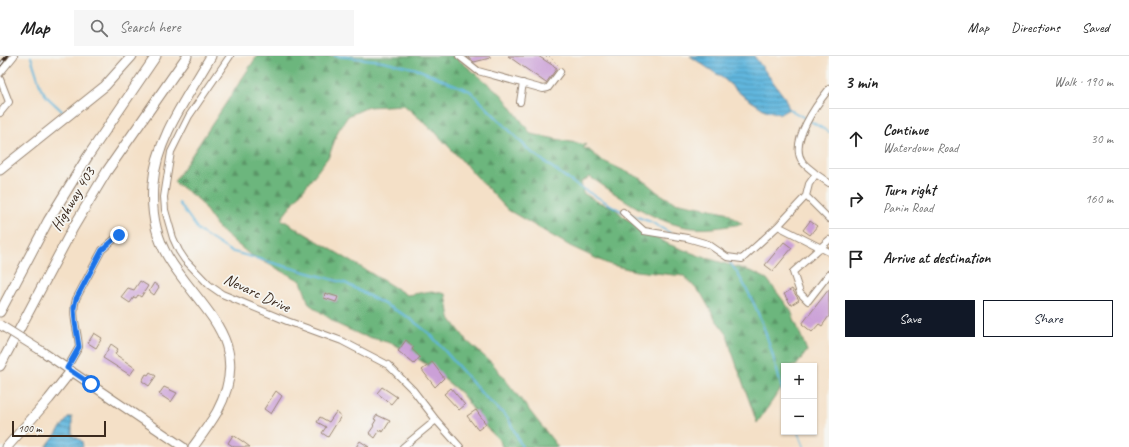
<!DOCTYPE html>
<html lang="en">
<head>
<meta charset="utf-8">
<style>
  :root { --surface:#fff; --page:#f6f6f6; --text:#222; --muted:#767676; --line:#e0e0e0; --accent:#111827 }
  body { margin:0; font-family:Caveat,sans-serif; background:var(--page); color:var(--text) }
  .controls { position:absolute; right:12px; bottom:12px; display:grid; overflow:hidden; border-radius:0px; box-shadow:0 1px 3px #0004 }
  .controls button { width:36px; height:36px; display:grid; place-items:center; padding:0; border:0; border-bottom:1px solid var(--line); background:var(--surface); color:var(--text); font:20px sans-serif }
  .scale { position:absolute; left:12px; bottom:10px; width:94px; box-sizing:border-box; padding-left:4px; border:2px solid #3b2a1e; border-top:0; font-size:11px; line-height:14px; white-space:nowrap; color:#3b2a1e; -webkit-text-stroke:3px #f6f6f2; paint-order:stroke }
  .stop { position:absolute; width:12px; height:12px; margin:-9px; border:3px solid #1a73e8; border-radius:50%; background:#fff }
  .stop.end { background:#1a73e8; border-color:#fff; box-shadow:0 1px 4px #0008 }
  .list { margin:0; padding:0; list-style:none }
  h2 { display:flex; justify-content:space-between; align-items:center; height:52px; margin:0; padding:0 16px; font-size:17px }
  h2 small { font-size:13px; font-weight:400; color:var(--muted) }
  .list li { display:grid; grid-template-columns:26px 1fr auto; gap:12px; align-items:center; box-sizing:border-box; height:60px; padding:0 16px; border-top:1px solid var(--line) }
  .list b { display:block; font-size:15px; white-space:nowrap }
  .list p { margin:0; font-size:13px; white-space:nowrap; color:var(--muted) }
  .list em { font-size:13px; font-style:normal; color:var(--muted) }
  .actions { display:flex; gap:8px; padding:12px 16px }
  .actions a { flex:1; padding:9px 0; border:1px solid var(--accent); border-radius:0px; text-align:center; font-size:14px; color:var(--accent) }
  .actions .main { background:var(--accent); color:#fff }
  .icon { flex:none; width:22px; height:22px; fill:none; stroke:currentColor; stroke-width:2; stroke-linecap:round; stroke-linejoin:round }
  .map { position:relative; flex:none; width:829px; height:391px; overflow:hidden }
  header { display:flex; align-items:center; gap:24px; box-sizing:border-box; height:56px; padding:0 20px; background:var(--surface); border-bottom:1px solid var(--line) }
  header strong { font-size:19px }
  nav { display:flex; gap:22px; margin-inline-start:auto; font-size:14px }
  .search { width:280px; height:36px; background:var(--page); display:flex; align-items:center; gap:10px; box-sizing:border-box; padding:0 14px; border-radius:0px; color:var(--muted); font-size:15px }
  main { display:flex }
  aside { flex:1; background:var(--surface) }
  .map>svg:first-child { display:block }
</style>
</head>
<body>
<header>
<strong>Map</strong>
<div class="search"><svg class="icon" aria-label="search" viewBox="0 0 24 24"><circle cx="10" cy="10" r="6"/><path d="M15 15l6 6"/></svg>Search here</div>
<nav><a>Map</a><a>Directions</a><a>Saved</a></nav>
</header>
<main>
<div class="map">
<svg width="829" height="391" viewBox="0 0 829 391">
  <defs>
    <pattern id="forest-firs" width="22" height="20" patternUnits="userSpaceOnUse"><rect width="22" height="20" fill="#6cb67d"/><path d="M5 1l3.5 6h-7zM16 11l3.5 6h-7z" fill="#5a9466"/></pattern>
    <pattern id="water-rules" width="6" height="5" patternUnits="userSpaceOnUse"><rect width="6" height="5" fill="#60b6dd"/><path d="M0 2.5h6" fill="none" stroke="#5094b3"/></pattern>
  </defs>
  <rect width="100%" height="100%" fill="#f6f6f2"/>
  <filter id="ink" filterUnits="userSpaceOnUse"><feTurbulence type="fractalNoise" baseFrequency=".025" numOctaves="2"/><feDisplacementMap in="SourceGraphic" scale="8" xChannelSelector="R" yChannelSelector="G"/><feConvolveMatrix kernelMatrix="1 2 1 2 8 2 1 2 1" color-interpolation-filters="sRGB"/></filter>
  <filter id="wash" filterUnits="userSpaceOnUse"><feTurbulence type="fractalNoise" baseFrequency=".012" numOctaves="4" result="noise"/><feDisplacementMap in="SourceGraphic" scale="16" xChannelSelector="R" yChannelSelector="G"/><feGaussianBlur stdDeviation="0.9" result="paint"/><feColorMatrix in="noise" values="0 0 0 0 0 0 0 0 0 0 0 0 0 0 0 0 0 1.4 0 .05"/><feComposite in="paint" operator="in"/></filter>
  <g filter="url(#wash)">
    <rect width="100%" height="100%" fill="#f4e0c7"/>
    <!-- forest -->
    <path fill="url(#forest-firs)" stroke="#54704e" d="M 257,0 L 454,0 L 502,39 L 531,78 L 586,89 L 583,92 L 588,93 L 601,104 L 642,123 L 657,136 L 674,146 L 726,156 L 742,168 C 726,170 709,174 693,172 C 655,168 621,141 590,121 L 581,126 L 583,137 L 598,146 L 613,151 L 625,162 L 668,188 L 700,200 L 753,216 L 767,223 L 791,255 L 807,295 L 796,310 L 784,310 L 784,328 L 757,367 L 731,293 L 727,278 L 716,264 L 702,239 L 684,220 L 636,215 L 608,208 L 570,190 L 508,154 L 435,76 L 404,49 L 368,51 L 348,60 L 338,75 L 329,100 L 281,163 L 407,239 L 432,235 L 446,238 L 450,262 L 467,285 L 493,308 L 558,391 L 502,391 L 500,385 L 485,370 L 462,338 L 426,308 L 394,288 L 361,279 L 339,269 L 309,248 L 301,225 L 249,198 L 219,173 L 199,144 L 174,126 Z"/>
    <!-- water -->
    <path fill="url(#water-rules)" stroke="#4e707e" d="M 690,0 L 754,0 L 785,42 L 789,53 L 780,58 L 765,54 L 742,39 L 724,23 Z
      M 69,361 L 72,361 L 72,379 L 82,385 L 83,391 L 46,391 Z"/>
    <g fill="none" stroke-linecap="round" stroke-linejoin="round">
      <!-- stream -->
      <path stroke="#60b6dd" stroke-width="2" d="M 335,0 L 383,5 L 417,13 L 470,35 L 530,95 L 576,129 L 623,156
        M 31,1 L 41,32 L 47,41 L 63,56
        M 789,53 L 829,76
        M 179,147 L 199,175 L 230,195 L 345,227 L 408,261 L 431,279 L 483,339 L 508,362 L 522,391
        M 629,158 L 651,166 L 670,177
        M 727,202 C 759,245 771,290 784,341
        M 798,376 L 804,391"/>
    </g>
    <g id="blocks">
      <!-- building -->
      <path fill="#cba0d7" d="M 467,0 L 490,0 L 490,2 L 474,6 Z
        M 508,0 L 538,0 L 557,12 L 546,27 Z
        M 810,165 L 817,170 L 810,179 L 803,174 Z
        M 784,186 L 792,192 L 773,215 L 765,209 Z
        M 140,225 L 148,230 L 141,241 L 138,239 L 136,242 L 134,241 L 130,247 L 121,241 L 128,232 L 134,234 Z
        M 154,227 L 159,231 L 154,239 L 149,235 Z
        M 792,233 L 799,244 L 791,249 L 784,238 Z
        M 829,233 L 829,260 L 822,270 L 819,268 L 812,276 L 802,268 Z
        M 325,237 L 338,241 L 336,246 L 324,242 Z
        M 94,277 L 102,282 L 96,292 L 88,287 Z
        M 406,284 L 414,291 L 412,293 L 420,301 L 414,308 L 398,295 Z
        M 111,288 L 118,293 L 115,298 L 135,312 L 130,319 L 103,302 Z
        M 432,306 L 444,322 L 435,331 L 422,314 Z
        M 150,316 L 156,320 L 149,330 L 142,325 L 146,318 L 148,319 Z
        M 164,331 L 177,337 L 171,346 L 159,338 Z
        M 382,331 L 397,341 L 391,348 L 377,337 Z
        M 451,332 L 465,349 L 459,354 L 444,338 Z
        M 276,335 L 282,340 L 271,358 L 264,353 Z
        M 476,354 L 486,368 L 478,374 L 467,360 Z
        M 336,356 L 341,360 L 328,381 L 322,377 L 326,371 L 317,366 L 320,361 L 329,366 Z
        M 377,359 L 390,365 L 383,376 L 380,374 L 375,382 L 369,377 L 374,370 L 373,369 L 376,364 L 374,363 Z
        M 233,379 L 242,385 L 250,391 L 234,391 L 228,387 Z
        M 360,385 L 369,391 L 356,391 Z"/>
    </g>
  </g>
  <g filter="url(#ink)">
    <use href="#blocks" fill-opacity="0" stroke="#988572" stroke-width="1"/>
    <g fill="none" stroke-linecap="round" stroke-linejoin="round">
      <!-- minor casing -->
      <g stroke="#988572" stroke-width="8">
        <path id="minor" d="M 230,0 L 189,60 L 171,96 L 164,141 L 165,154 L 173,182 L 179,195 L 185,204 L 209,229 L 222,238 L 287,265 L 342,285 L 388,309 L 413,334 L 436,364 L 460,391
          M 459,0 L 478,15 L 543,33 L 548,32 L 560,16
          M 0,17 L 14,0
          M 0,23 L 9,46 L 0,57
          M 520,46 L 523,27
          M 816,118 C 812,114 805,110 802,105 C 789,86 817,48 829,33
          M 829,127 L 816,118 L 809,128 L 806,140 L 778,170 L 829,196
          M 806,140 L 829,163
          M 623,156 L 644,175 L 687,182 L 708,188 L 727,201 L 742,203 L 778,170
          M 829,184 L 793,216 L 800,237 L 808,245 L 829,218
          M 67,312 L 79,291 C 78,274 71,260 76,243 L 102,194 L 119,179
          M 403,391 L 436,364"/>
      </g>
      <!-- major casing -->
      <g stroke="#988572" stroke-width="10">
        <path id="major" d="M 40,294 L 183,391"/>
      </g>
      <!-- highway casing -->
      <g stroke="#988572" stroke-width="11">
        <path id="highway" d="M 0,114 L 105,30 L 132,0
          M 0,256 L 48,165 L 88,100 L 156,0
          M 0,310 L 73,172 L 107,115 L 187,0
          M 7,391 L 49,343 L 71,315
          M 193,391 C 201,380 210,368 217,356 C 255,285 200,254 168,201 C 155,179 151,153 153,128 C 156,82 189,39 211,0"/>
      </g>
      <!-- path -->
      <path stroke="#988572" stroke-width="1" stroke-dasharray="1 3" stroke-linecap="butt" d="M 546,0 L 547,4 L 556,11
        M 549,0 L 558,9"/>
      <!-- minor -->
      <use href="#minor" stroke="#fff" stroke-width="6"/>
      <!-- major -->
      <use href="#major" stroke="#fff" stroke-width="8"/>
      <!-- highway -->
      <use href="#highway" stroke="#fff" stroke-width="9"/>
      <!-- rail casing -->
      <g stroke="#3b2a1e" stroke-width="3.5">
        <path id="rail" d="M 0,9 L 7,0"/>
      </g>
      <!-- rail -->
      <use href="#rail" stroke="#f6f6f2" stroke-width="2" stroke-dasharray="6" stroke-linecap="butt"/>
      <!-- major-bridge casing -->
      <g stroke="#988572" stroke-width="10" stroke-linecap="butt">
        <path id="major-bridge" d="M 0,269 L 40,294"/>
      </g>
      <!-- major-bridge -->
      <use href="#major-bridge" stroke="#fff" stroke-width="8"/>
    </g>
  </g>
  <g fill="none" stroke-linecap="round" stroke-linejoin="round" filter="url(#ink)">
    <!-- route -->
    <path stroke="#1a73e8" stroke-width="5" d="M 91,328 L 67,312 L 79,291 L 75,266 L 74,252 L 76,243 L 102,194 L 119,179"/>
  </g>
  <g text-anchor="middle" dominant-baseline="central" stroke-width="3.5" stroke-linejoin="round" paint-order="stroke">
    <!-- street labels -->
    <g font-size="16" fill="#3b2a1e" stroke="#f6f6f2">
      <text transform="translate(73 143) rotate(-59)">Highway 403</text>
      <text transform="translate(257 237) rotate(25)">Nevarc Drive</text>
    </g>
  </g>
</svg>
<div class="controls">
<button>+</button>
<button>−</button>
</div>
<div class="scale">100 m</div>
<div class="stop" style="left:91px;top:328px"></div>
<div class="stop end" style="left:119px;top:179px"></div>
</div>
<aside>
<h2>3 min<small>Walk · 190 m</small></h2>
<ul class="list">
<li><svg class="icon" aria-label="ahead" viewBox="0 0 24 24"><path d="M12 20V5M6 11l6-6 6 6"/></svg><div><b>Continue</b><p>Waterdown Road</p></div><em>30 m</em></li>
<li><svg class="icon" aria-label="right" viewBox="0 0 24 24"><path d="M7 20v-9h11M14 6l5 5-5 5"/></svg><div><b>Turn right</b><p>Panin Road</p></div><em>160 m</em></li>
<li><svg class="icon" aria-label="arrive" viewBox="0 0 24 24"><path d="M6 21V4h12l-3 4 3 4H6"/></svg><div><b>Arrive at destination</b></div></li>
</ul>
<div class="actions"><a class="main">Save</a><a>Share</a></div>
</aside>
</main>
</body>
</html>
